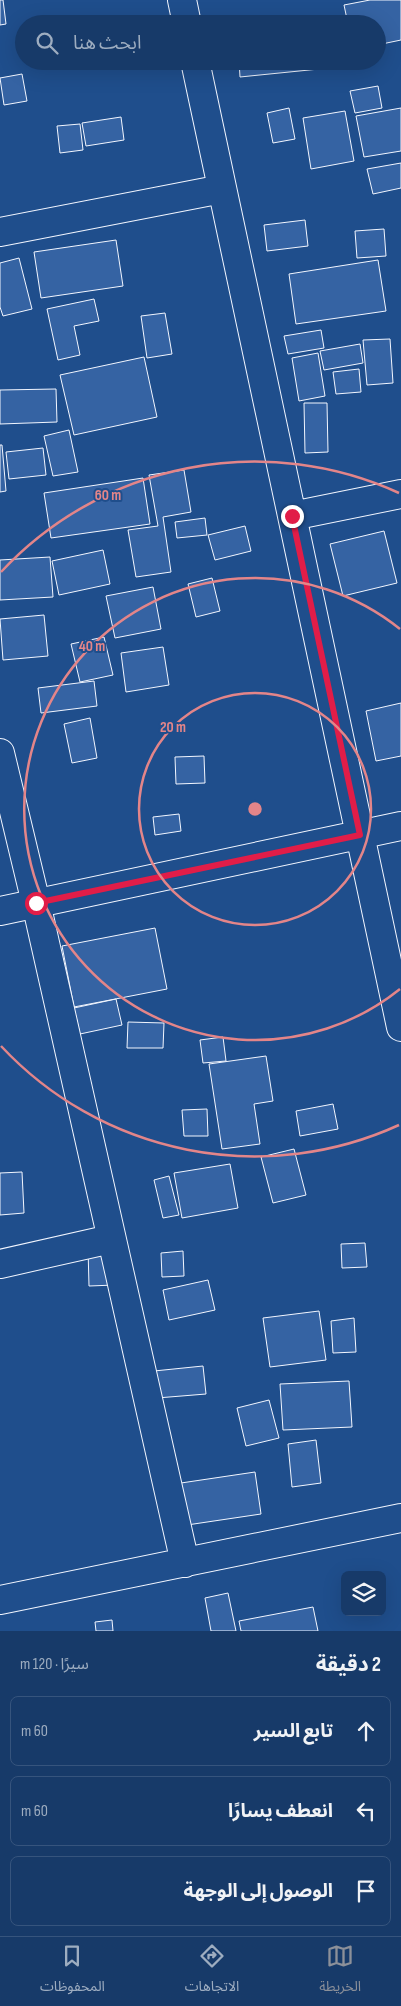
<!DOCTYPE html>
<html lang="ar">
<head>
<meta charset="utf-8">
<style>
  :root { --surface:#173a69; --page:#244571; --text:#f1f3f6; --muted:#9eadc0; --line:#36547d; --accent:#8c9099 }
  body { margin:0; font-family:"Sofia Sans Condensed","Noto Sans Arabic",sans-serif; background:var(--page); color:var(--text); direction:rtl }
  .controls { position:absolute; right:15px; bottom:15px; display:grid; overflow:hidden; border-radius:8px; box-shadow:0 5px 20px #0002 }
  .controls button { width:45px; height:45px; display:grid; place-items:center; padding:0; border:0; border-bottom:1px solid var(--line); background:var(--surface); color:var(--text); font:25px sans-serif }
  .stop { position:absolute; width:15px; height:15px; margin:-11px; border:4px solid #e11d48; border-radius:50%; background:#fff }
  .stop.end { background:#e11d48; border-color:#fff; box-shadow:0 1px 5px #0008 }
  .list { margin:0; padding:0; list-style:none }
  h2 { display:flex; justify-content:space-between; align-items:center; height:65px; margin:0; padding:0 20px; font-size:21px }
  h2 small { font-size:16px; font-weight:400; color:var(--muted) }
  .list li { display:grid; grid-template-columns:32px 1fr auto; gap:15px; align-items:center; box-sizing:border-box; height:70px; margin:0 10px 10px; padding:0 10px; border:1px solid var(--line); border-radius:8px }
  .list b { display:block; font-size:19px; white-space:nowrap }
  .list em { font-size:16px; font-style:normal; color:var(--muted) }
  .icon { flex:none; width:28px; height:28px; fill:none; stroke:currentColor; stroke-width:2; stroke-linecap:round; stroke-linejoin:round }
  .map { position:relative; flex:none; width:401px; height:1631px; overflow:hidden; direction:ltr }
  .search { position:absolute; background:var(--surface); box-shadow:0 5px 20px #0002; left:15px; right:15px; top:15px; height:55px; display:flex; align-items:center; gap:12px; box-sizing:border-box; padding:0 18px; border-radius:28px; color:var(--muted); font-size:19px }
  .sheet { height:305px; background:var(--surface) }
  nav { display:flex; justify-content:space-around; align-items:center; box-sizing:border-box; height:70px; border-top:1px solid var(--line); background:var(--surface); font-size:14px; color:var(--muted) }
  nav a { display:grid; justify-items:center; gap:2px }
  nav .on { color:var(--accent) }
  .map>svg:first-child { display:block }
</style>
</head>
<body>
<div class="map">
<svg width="401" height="1631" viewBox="0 0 401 1631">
  <rect width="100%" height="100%" fill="#1f4e8c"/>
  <!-- building -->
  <path fill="#3563a3" stroke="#f2f6ff" d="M 0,0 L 3,0 L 6,24 L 0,25 Z
    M 370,0 L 401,0 L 401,40 L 377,45 L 377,24 L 348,24 L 344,5 Z
    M 239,61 L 328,61 L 329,68 L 240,77 Z
    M 22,74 L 27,101 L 4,105 L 0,78 Z
    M 378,86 L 382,108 L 355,113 L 350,91 Z
    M 289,108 L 295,139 L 273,143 L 267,113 Z
    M 401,108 L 401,151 L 364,157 L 356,116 Z
    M 345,111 L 354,161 L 311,169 L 303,118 Z
    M 121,117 L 124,140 L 86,146 L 82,123 Z
    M 80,124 L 83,150 L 60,153 L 57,126 Z
    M 401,163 L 401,188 L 373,194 L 367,169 Z
    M 305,220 L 308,246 L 267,251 L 264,225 Z
    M 384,229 L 386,256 L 357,258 L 355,231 Z
    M 116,240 L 123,286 L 41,298 L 34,252 Z
    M 19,258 L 32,309 L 3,316 L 0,307 L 0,263 Z
    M 378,260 L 386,311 L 296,324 L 289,274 Z
    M 94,299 L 99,321 L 74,326 L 80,355 L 58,360 L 47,309 Z
    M 165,313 L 172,354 L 147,358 L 141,316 Z
    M 321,330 L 324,348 L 288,354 L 284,336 Z
    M 390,339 L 393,383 L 367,385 L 363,340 Z
    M 360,344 L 363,363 L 324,370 L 320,351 Z
    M 318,353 L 325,396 L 299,401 L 292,358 Z
    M 144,357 L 157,417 L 74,435 L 60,375 Z
    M 359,369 L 361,392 L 336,394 L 333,372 Z
    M 56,389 L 57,422 L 0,424 L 0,390 Z
    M 304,403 L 327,403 L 328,452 L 305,453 Z
    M 69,430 L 78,472 L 53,476 L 44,436 Z
    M 0,445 L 2,445 L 6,491 L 0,492 Z
    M 43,448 L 46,475 L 9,479 L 6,452 Z
    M 184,470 L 191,512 L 163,517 L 171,572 L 136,577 L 128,530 L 158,526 L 149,475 Z
    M 143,478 L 150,524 L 51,538 L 44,493 Z
    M 205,518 L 207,535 L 177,538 L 175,522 Z
    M 245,526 L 251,551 L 215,560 L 208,535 Z
    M 384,531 L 397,583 L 343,596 L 330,544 Z
    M 103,550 L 110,584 L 59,595 L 52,561 Z
    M 50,557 L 53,597 L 0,600 L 0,560 Z
    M 212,578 L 220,611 L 196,617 L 188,584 Z
    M 153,587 L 161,629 L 115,638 L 106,596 Z
    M 44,615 L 48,656 L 3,660 L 0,619 Z
    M 104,637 L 113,675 L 80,682 L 71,644 Z
    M 163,647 L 169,685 L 126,692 L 121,653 Z
    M 94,681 L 97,706 L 41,713 L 38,688 Z
    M 401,703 L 401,756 L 376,761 L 366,711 Z
    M 90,718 L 97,758 L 72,763 L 64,724 Z
    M 204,756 L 205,783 L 176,784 L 175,757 Z
    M 179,814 L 181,831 L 155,835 L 153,817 Z
    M 155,928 L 167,989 L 74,1007 L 62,946 Z
    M 116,999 L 122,1025 L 80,1034 L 74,1008 Z
    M 128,1022 L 164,1023 L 163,1048 L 127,1048 Z
    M 223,1037 L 226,1061 L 203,1063 L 200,1040 Z
    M 266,1056 L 273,1101 L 254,1104 L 260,1144 L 222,1149 L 209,1064 Z
    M 333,1104 L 338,1129 L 300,1136 L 296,1111 Z
    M 207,1109 L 208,1136 L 184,1136 L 182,1110 Z
    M 294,1149 L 306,1195 L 273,1203 L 261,1157 Z
    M 230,1164 L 238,1208 L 182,1218 L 174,1173 Z
    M 22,1172 L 24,1213 L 0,1215 L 0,1173 Z
    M 169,1176 L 179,1215 L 163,1218 L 154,1180 Z
    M 365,1243 L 367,1267 L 342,1268 L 341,1244 Z
    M 114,1247 L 115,1285 L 89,1286 L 88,1248 Z
    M 183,1251 L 184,1276 L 162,1277 L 161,1253 Z
    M 208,1280 L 215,1310 L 169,1320 L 163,1290 Z
    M 319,1311 L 326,1360 L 270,1367 L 263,1318 Z
    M 354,1318 L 356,1352 L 333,1353 L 331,1321 Z
    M 203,1366 L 206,1394 L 157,1398 L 154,1371 Z
    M 349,1381 L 352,1427 L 283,1430 L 280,1384 Z
    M 269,1400 L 279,1438 L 246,1446 L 237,1408 Z
    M 316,1440 L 321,1483 L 292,1487 L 288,1444 Z
    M 255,1472 L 261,1514 L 187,1525 L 181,1483 Z
    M 228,1593 L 236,1631 L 211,1631 L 205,1598 Z
    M 313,1607 L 318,1631 L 241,1631 L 239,1621 Z
    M 112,1620 L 113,1631 L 96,1631 L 95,1622 Z"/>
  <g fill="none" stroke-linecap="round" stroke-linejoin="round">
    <!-- street casing -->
    <g stroke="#f2f6ff" stroke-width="30">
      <path id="street" d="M 182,0 L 187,24
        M 195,61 L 401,1027
        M 0,232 L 222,189
        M 292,516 L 401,494
        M 0,753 L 36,903 L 185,1563
        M 0,911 L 401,826
        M 0,1264 L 111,1239
        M 0,1600 L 401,1518"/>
    </g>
    <!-- street -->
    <use href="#street" stroke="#1f4e8c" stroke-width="28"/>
  </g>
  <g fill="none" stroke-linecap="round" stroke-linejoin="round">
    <!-- route -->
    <path stroke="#e11d48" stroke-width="6" d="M 36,903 L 360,835 L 292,516"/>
  </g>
  <!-- distance rings -->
  <g fill="none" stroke="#e38589" stroke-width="2.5">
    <circle cx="255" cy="809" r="116"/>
    <path d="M400 989A231 231 0 1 1 400 629"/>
    <path d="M399 1125A347 347 0 0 1 1 1046M1 572A347 347 0 0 1 399 493"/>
  </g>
  <circle cx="255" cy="809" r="8" fill="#e38589" stroke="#1f4e8c" stroke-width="2.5"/>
  <g font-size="15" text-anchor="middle" font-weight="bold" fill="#e38589" stroke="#1f4e8c" stroke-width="4" stroke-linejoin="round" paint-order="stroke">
    <text x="108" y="500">60 m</text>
    <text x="92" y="651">40 m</text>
    <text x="173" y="732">20 m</text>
  </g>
</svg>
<div class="controls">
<button><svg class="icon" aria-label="layers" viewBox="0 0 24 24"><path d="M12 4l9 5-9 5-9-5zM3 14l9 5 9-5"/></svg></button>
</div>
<div class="stop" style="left:36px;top:903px"></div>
<div class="stop end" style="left:292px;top:516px"></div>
<div class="search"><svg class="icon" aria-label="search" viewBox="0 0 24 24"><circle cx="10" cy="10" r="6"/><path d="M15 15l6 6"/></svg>ابحث هنا</div>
</div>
<section class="sheet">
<h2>2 دقيقة<small>سيرًا · 120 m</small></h2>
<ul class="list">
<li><svg class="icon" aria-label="ahead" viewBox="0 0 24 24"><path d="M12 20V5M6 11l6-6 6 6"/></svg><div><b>تابع السير</b></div><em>60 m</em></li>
<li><svg class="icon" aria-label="left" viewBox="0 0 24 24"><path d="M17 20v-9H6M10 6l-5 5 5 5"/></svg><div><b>انعطف يسارًا</b></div><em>60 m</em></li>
<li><svg class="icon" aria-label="arrive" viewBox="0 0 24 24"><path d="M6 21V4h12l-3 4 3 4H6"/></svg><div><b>الوصول إلى الوجهة</b></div></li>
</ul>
</section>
<nav>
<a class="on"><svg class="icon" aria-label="map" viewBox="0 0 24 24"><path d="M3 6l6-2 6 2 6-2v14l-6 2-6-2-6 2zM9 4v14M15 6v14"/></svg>الخريطة</a>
<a><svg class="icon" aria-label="directions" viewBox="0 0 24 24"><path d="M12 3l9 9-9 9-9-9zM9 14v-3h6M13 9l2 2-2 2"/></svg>الاتجاهات</a>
<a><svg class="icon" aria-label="saved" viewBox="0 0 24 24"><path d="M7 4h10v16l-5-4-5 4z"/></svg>المحفوظات</a>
</nav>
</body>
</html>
